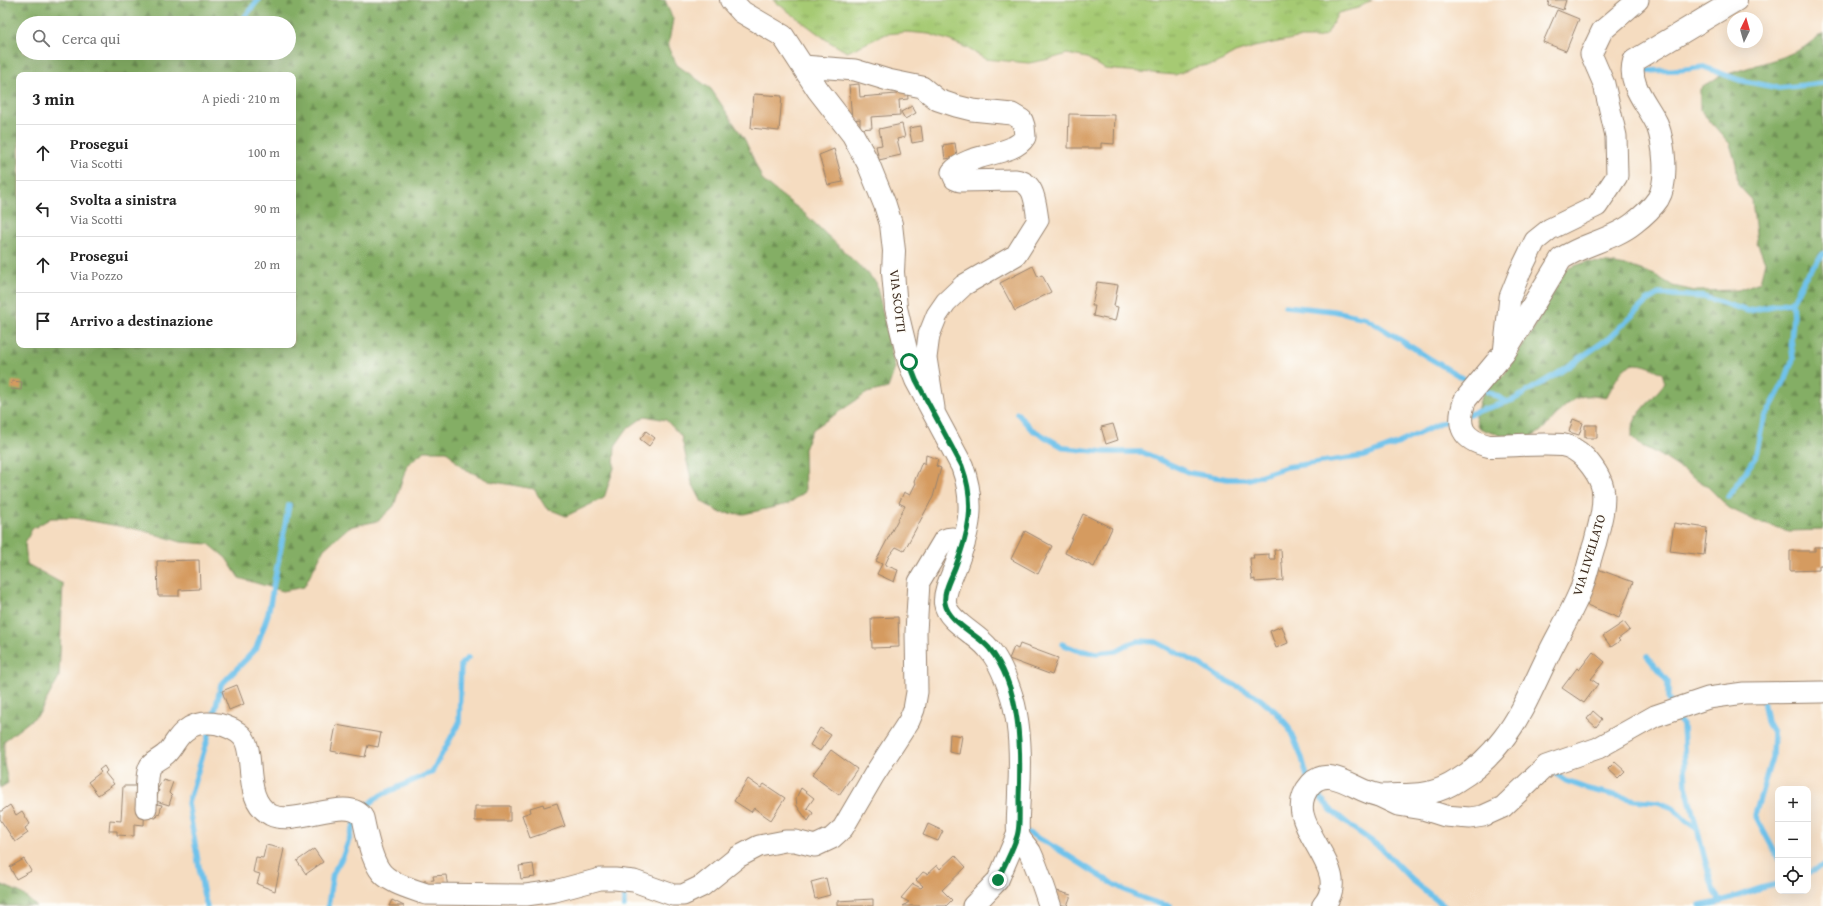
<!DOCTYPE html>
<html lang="it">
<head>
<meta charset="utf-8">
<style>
  :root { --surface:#fff; --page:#f6f6f6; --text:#222; --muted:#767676; --line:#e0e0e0 }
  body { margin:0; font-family:"Gentium Book Plus",serif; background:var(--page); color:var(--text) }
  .controls { position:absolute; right:12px; bottom:12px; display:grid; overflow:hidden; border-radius:8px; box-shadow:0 4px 16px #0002 }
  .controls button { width:36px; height:36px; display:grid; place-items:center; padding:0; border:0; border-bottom:1px solid var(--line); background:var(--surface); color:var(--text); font:20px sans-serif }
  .compass { position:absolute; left:1727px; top:12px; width:36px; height:36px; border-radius:50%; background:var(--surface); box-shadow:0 4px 16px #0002; rotate:5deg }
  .stop { position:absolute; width:12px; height:12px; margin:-9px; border:3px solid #0b8043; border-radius:50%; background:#fff }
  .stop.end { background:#0b8043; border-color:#fff; box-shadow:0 1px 4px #0008 }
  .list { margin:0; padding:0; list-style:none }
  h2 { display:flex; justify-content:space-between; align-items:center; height:52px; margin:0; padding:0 16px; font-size:17px }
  h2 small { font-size:13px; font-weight:400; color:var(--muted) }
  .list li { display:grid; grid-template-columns:26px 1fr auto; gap:12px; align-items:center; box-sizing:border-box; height:56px; padding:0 16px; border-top:1px solid var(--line) }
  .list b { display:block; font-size:15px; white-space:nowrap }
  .list p { margin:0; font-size:13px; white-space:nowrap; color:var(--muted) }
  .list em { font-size:13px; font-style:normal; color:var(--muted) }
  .icon { flex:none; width:22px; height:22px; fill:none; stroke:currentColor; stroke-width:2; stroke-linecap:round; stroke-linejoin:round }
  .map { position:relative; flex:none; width:1823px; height:906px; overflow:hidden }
  .search { position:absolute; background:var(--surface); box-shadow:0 4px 16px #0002; left:16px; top:16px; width:280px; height:44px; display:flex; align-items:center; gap:10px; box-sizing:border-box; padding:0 14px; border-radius:22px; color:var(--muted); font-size:15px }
  .panel { position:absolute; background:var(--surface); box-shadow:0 4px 16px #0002; left:16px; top:72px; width:280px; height:276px; border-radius:8px }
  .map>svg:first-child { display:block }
</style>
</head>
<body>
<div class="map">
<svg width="1823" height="906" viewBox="0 0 1823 906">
  <defs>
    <pattern id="grass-tufts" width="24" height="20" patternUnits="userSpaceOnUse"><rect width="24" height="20" fill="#a6ca73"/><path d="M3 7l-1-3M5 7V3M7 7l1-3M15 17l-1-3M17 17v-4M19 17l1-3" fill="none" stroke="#88a45e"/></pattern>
    <pattern id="forest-firs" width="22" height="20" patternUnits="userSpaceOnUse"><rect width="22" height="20" fill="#84ae65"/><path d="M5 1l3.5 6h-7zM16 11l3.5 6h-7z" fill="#6d8e53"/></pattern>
  </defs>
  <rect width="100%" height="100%" fill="#fdfcf7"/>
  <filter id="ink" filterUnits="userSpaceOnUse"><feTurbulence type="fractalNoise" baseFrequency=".025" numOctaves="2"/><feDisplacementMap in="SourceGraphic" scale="8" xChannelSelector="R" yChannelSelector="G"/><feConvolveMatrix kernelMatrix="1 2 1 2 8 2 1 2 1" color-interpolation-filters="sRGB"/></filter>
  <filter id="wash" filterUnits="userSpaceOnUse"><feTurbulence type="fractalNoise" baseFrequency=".012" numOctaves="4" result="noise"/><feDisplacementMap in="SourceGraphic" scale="16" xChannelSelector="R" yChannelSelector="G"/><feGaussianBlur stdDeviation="0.9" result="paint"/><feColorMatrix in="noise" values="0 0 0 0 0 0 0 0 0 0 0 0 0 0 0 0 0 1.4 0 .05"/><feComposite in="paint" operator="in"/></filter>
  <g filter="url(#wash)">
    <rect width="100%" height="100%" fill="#f5dcc0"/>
    <!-- grass -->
    <path fill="url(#grass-tufts)" stroke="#707a48" d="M 773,0 L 1372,0 L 1358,8 L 1338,13 L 1327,34 L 1318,38 L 1297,38 L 1254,47 L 1235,53 L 1216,64 L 1196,67 L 1175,75 L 1105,69 L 1087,58 L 1067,54 L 1050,59 L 1029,63 L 985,59 L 967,48 L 948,40 L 929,34 L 907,32 L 886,34 L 847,52 L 828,41 Z"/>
    <!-- forest -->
    <path fill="url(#forest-firs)" stroke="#606c42" fill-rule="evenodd" d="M 0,0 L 665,0 L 673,19 L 668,47 L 677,65 L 711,89 L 745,140 L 763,181 L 803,212 L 876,282 L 895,368 L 888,388 L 867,393 L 812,430 L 804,449 L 805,492 L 788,504 L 744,514 L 721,513 L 702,502 L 692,483 L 681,436 L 666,420 L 645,416 L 627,429 L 615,446 L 614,468 L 604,498 L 566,516 L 546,508 L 534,489 L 489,481 L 461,467 L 447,451 L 424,451 L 407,465 L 394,506 L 378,521 L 349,527 L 324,549 L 304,587 L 283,591 L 239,578 L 226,558 L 209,544 L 181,542 L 141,530 L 74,518 L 51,518 L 32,529 L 25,543 L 27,564 L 63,584 L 59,677 L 39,714 L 4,741 L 4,763 L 8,783 L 0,788 ZM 23,23 L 289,23 L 289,53 L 23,53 ZM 19,75 L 293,75 L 293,345 L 19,345 Z
      M 1823,33 L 1823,530 L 1789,531 L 1760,523 L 1729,508 L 1707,486 L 1660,455 L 1640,445 L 1632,437 L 1632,427 L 1637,416 L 1665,383 L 1662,373 C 1626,353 1622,369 1606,398 C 1599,397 1591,395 1584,396 C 1562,400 1547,432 1531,437 C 1525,438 1516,437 1510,436 C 1498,434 1488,433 1478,427 L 1475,416 L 1481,397 L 1487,388 L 1504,375 L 1532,332 L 1566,269 L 1586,262 L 1609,263 L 1632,267 L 1655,275 L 1673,286 L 1695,291 L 1738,290 L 1760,282 L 1765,262 L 1757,242 L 1752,200 L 1738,185 L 1736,164 L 1730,144 L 1700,110 L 1700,89 L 1718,77 L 1783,57 L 1803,48 Z
      M 0,884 L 21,893 L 36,906 L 0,906 Z"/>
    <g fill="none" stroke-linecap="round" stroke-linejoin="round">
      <!-- stream -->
      <path stroke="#6fc2eb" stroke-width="5.5" d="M 240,23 L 258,0
        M 215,56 L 217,53
        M 1643,71 L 1679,70 L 1704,67 L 1739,80 L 1779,88 L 1823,83
        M 1285,306 L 1334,311 L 1366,318 L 1429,358 L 1473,384
        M 1481,388 L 1507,402
        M 1017,413 L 1031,429 L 1065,448 L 1104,452 L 1142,452 L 1190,473 L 1228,479 L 1250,479 L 1286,467 L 1365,456 L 1397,444 L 1441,423 L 1457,418
        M 1466,415 L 1513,400 L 1560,372 L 1609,338 L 1647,301 L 1659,294 L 1704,297 L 1748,311 L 1792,302 L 1805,277 L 1823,254
        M 1728,497 L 1755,458 L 1763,422 L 1786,378 L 1793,359 L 1791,340 L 1793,319 L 1792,302
        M 1062,644 L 1077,650 L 1097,653 L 1116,651 L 1129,644 L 1138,641 L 1156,642 L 1201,665 L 1217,676 L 1255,695 L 1276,712 L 1288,726 L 1302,758 L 1308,780
        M 1647,656 L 1668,682 L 1668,697 L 1673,706
        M 1763,700 L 1767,722 L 1773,732 L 1772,757 L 1755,815 L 1778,858
        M 1676,714 L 1677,718 L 1683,725 L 1686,786 L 1709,875 L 1714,892 L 1721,902
        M 213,719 L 221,685 L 256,649 L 268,614 L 289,505
        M 1553,772 L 1566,781 L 1588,789 L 1635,800 L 1658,802 L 1673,808 L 1686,821 L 1696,828
        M 1313,789 L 1331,810 L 1353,828 L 1380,847 L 1411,879 L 1444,906
        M 361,810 L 381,795 L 432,772 L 459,723 L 461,664 L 468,658
        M 1024,831 C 1074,853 1115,896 1170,906
        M 1808,873 L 1823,866
        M 207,906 L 204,896 L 188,803 L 211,728
        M 328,906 L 333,873 L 343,856 L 356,820
        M 624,906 L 624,898
        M 1700,906 L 1719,902 L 1761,888 L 1778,884"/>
    </g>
    <g id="blocks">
      <!-- building -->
      <path fill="#d59b61" d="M 1549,0 L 1566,0 L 1563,10 L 1548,5 Z
        M 1557,10 L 1579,19 L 1566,51 L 1543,42 Z
        M 859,84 L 860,97 L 897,94 L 897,89 L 907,88 L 908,99 L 899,100 L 900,115 L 871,117 L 872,128 L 860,129 L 860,119 L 852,120 L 849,85 Z
        M 754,94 L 782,96 L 779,131 L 751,128 Z
        M 912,106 L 916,113 L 905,119 L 901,112 Z
        M 1069,114 L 1115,115 L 1114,144 L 1101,143 L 1101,148 L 1068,148 Z
        M 902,124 L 905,137 L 897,139 L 901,155 L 879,160 L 876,146 L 882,145 L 879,129 Z
        M 921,126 L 923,141 L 912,143 L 909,128 Z
        M 955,143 L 957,157 L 945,159 L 943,145 Z
        M 834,149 L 843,182 L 828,185 L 819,155 Z
        M 1033,266 L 1038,277 L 1042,275 L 1051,292 L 1015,311 L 1000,283 Z
        M 1097,282 L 1118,285 L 1114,306 L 1118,307 L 1115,321 L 1093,316 L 1095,306 L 1092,306 Z
        M 12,381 L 22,382 L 21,390 L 11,389 Z
        M 1573,419 L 1583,423 L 1579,435 L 1569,432 Z
        M 1113,424 L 1118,440 L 1106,444 L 1101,427 Z
        M 1585,425 L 1597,425 L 1597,438 L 1585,438 Z
        M 646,431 L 655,438 L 649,446 L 640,439 Z
        M 926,455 L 938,459 L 936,466 L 941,468 L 933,497 L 904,551 L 896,547 L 889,556 L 885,565 L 898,570 L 894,582 L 877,574 L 882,564 L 876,561 L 905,506 L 899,503 L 904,492 L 910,495 L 916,483 L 914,482 L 922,462 L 925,464 Z
        M 1083,514 L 1112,528 L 1094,567 L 1065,553 Z
        M 1674,523 L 1707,528 L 1704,555 L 1670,551 Z
        M 1025,531 L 1052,546 L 1038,574 L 1011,559 Z
        M 1815,547 L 1823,547 L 1823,565 L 1819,565 L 1819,570 L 1790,571 L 1790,551 L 1815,551 Z
        M 1274,550 L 1281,550 L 1283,580 L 1255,582 L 1255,579 L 1252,580 L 1250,558 L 1254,558 L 1253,555 L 1269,554 L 1269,559 L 1275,559 Z
        M 199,560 L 200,589 L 179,590 L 179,596 L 158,596 L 157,561 Z
        M 1595,568 L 1633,582 L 1619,618 L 1582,603 Z
        M 898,617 L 899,647 L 872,648 L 871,618 Z
        M 1624,622 L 1630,630 L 1618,639 L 1620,641 L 1611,647 L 1603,636 Z
        M 1282,626 L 1288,643 L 1276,648 L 1270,631 Z
        M 1020,644 L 1058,658 L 1052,675 L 1009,659 L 1014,647 L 1018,649 Z
        M 1593,652 L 1605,662 L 1591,679 L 1598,684 L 1584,703 L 1562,688 L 1577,668 L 1579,670 Z
        M 237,685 L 244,704 L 229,710 L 222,691 Z
        M 1593,711 L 1602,719 L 1596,727 L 1587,719 Z
        M 336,725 L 381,733 L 378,747 L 368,745 L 365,757 L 331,751 Z
        M 820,728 L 831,735 L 820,751 L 810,745 Z
        M 950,734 L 962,736 L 959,754 L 949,752 Z
        M 831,750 L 857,769 L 839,795 L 812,775 Z
        M 1615,762 L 1625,771 L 1618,778 L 1608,769 Z
        M 104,766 L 107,771 L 105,773 L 114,784 L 98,795 L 88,782 L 101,772 L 99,770 Z
        M 163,779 L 173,782 L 169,793 L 172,796 L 169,805 L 156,801 L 159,790 L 157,790 Z
        M 748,779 L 761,788 L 764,784 L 785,798 L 771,820 L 754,808 L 751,812 L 734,801 Z
        M 123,786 L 138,786 L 145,798 L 144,825 L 134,824 L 134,836 L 117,835 L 117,831 L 109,831 L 110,820 L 121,821 Z
        M 801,788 L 814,798 L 807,808 L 813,813 L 808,821 L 797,806 L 796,798 Z
        M 152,803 L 162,805 L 159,815 L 157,814 L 156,818 L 149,817 Z
        M 557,803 L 565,826 L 530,838 L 522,815 L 531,812 L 530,808 L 543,804 L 544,807 Z
        M 10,805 L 16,815 L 22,811 L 30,824 L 25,828 L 28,833 L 15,842 L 0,819 L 0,812 Z
        M 475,806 L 510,806 L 510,821 L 475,821 Z
        M 928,824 L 943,831 L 938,841 L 923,835 Z
        M 266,845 L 284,849 L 275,891 L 257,884 L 260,874 L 253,872 L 256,857 L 263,858 Z
        M 314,849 L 323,862 L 306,874 L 297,861 Z
        M 955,855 L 966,867 L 942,890 L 952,900 L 946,906 L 903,906 L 909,902 L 901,898 L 913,884 L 921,888 L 923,886 L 916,880 L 923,872 L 927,874 L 937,865 L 940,869 Z
        M 24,859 L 31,871 L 16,879 L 10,867 Z
        M 533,864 L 535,877 L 521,879 L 519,866 Z
        M 446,875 L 448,888 L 425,890 L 424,881 L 434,880 L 433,876 Z
        M 826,878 L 830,895 L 815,899 L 811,882 Z
        M 1057,891 L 1071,895 L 1067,906 L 1054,903 Z
        M 873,899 L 873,906 L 837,906 L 837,901 Z
        M 392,900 L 404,906 L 389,906 Z"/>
    </g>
  </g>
  <g filter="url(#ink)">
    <use href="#blocks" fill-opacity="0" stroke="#98836f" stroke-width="1"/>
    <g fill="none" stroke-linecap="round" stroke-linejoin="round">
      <!-- minor casing -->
      <g stroke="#98836f" stroke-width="23">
        <path id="minor" d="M 803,66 L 855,70 L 888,80 L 922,87 L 938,100 L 956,106 L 972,110 L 1012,114 L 1022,120 L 1024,126 L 1025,137 C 1013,157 969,152 952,172 L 955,179 L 960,181 L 1015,180 C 1036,182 1035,204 1038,220 L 1016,255 L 964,285 L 946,302 L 937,315 L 929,335 L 926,358 L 934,408
          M 1504,353 L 1510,297 L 1520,272 L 1535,241 L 1550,229 L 1597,206 L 1617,176 L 1616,136 L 1604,84 L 1591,54 L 1602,31 L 1638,0
          M 1377,795 L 1398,805 L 1423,809 L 1445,816 L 1470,818 L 1483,816 L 1503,807 L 1546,766 L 1598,748 L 1655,716 L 1708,698 L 1744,693 L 1823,692
          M 146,808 C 147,799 145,774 150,766 C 154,761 162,758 167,753 C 174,746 177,736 186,730 C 195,723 207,722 218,724 C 226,726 235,729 242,736 C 257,752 241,799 271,815 C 295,827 350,794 363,818 C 367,835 370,855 379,869 C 387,883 412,889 426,894 L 526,895 L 555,891 L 600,879 L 615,879 L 634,881 L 673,895 L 683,895 L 702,886 L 738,857 L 759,846 L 785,841 L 795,841 L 815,846 L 832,838 L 843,828 L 874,775 L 909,721 L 914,709 L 917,692 L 916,632 L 919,582 L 944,540 C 952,536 959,538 964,545
          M 973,906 L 998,880 L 1018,833"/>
      </g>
      <!-- tertiary casing -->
      <g stroke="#98836f" stroke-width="24">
        <path id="tertiary" d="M 731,0 L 742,12 L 783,36 L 818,90 L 853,135 L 868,163 L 885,205 L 891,224 L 894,251 L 893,272 L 896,308 L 909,362 L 916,380 L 962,466 C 976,504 969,532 955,568 C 951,578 944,592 945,603 C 947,621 977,634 988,648 C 999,660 1005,676 1010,691 C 1021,722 1021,760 1019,792 C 1019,805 1017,819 1018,832 C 1018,839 1026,846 1030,852 C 1038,869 1044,888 1050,906"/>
      </g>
      <!-- secondary casing -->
      <g stroke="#98836f" stroke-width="24">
        <path id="secondary" d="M 1323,906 C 1358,866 1275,824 1311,784 C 1330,764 1357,792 1378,795 C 1384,796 1391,795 1397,795 C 1421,795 1437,794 1458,780 C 1475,770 1491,755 1503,739 C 1521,716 1532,689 1545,662 C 1556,637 1572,613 1582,587 C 1587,573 1590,557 1595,543 C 1599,526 1605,508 1603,491 C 1602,479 1592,466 1585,458 C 1579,452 1570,446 1562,445 C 1540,443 1511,446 1489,446 C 1462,440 1456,426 1465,400 L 1504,353 L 1561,259 C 1584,243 1613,240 1634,223 C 1643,216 1652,208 1658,199 C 1669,181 1664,143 1657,124 C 1648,104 1627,85 1634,61 L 1736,0"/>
      </g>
      <!-- minor -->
      <use href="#minor" stroke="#fff" stroke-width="21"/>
      <!-- tertiary -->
      <use href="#tertiary" stroke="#fff" stroke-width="22"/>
      <!-- secondary -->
      <use href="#secondary" stroke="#fff" stroke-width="22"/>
    </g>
  </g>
  <g fill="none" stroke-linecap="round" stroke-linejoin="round" filter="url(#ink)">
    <!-- route -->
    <path stroke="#0b8043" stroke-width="5" d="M 909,362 L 916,380 L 962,466 C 976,504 969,532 955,568 C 951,578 943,592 945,603 C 948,622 977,634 989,648 C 1022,688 1021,750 1019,799 C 1019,810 1020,822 1018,832 C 1016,845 1003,867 998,880"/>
  </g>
  <g text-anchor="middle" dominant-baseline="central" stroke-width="3" stroke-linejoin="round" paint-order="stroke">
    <!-- street labels -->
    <g font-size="13" fill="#3b2a1e" stroke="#fdfcf7">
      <text transform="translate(898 301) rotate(83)">VIA SCOTTI</text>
      <text transform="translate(1589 555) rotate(-73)">VIA LIVELLATO</text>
    </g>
  </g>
</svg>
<div class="controls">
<button>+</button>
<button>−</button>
<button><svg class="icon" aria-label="locate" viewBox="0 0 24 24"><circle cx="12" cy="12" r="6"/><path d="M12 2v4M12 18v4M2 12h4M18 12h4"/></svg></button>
</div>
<svg class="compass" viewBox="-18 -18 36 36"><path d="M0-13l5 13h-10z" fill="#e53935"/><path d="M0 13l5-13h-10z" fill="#767676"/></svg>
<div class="stop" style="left:909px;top:362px"></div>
<div class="stop end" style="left:998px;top:880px"></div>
<div class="search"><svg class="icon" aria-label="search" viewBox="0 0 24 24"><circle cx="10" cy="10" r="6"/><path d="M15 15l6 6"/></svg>Cerca qui</div>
<section class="panel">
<h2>3 min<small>A piedi · 210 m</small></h2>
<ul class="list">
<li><svg class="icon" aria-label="ahead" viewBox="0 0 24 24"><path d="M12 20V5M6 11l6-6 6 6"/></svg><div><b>Prosegui</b><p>Via Scotti</p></div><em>100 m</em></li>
<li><svg class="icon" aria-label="left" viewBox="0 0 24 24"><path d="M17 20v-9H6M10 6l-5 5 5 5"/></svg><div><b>Svolta a sinistra</b><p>Via Scotti</p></div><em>90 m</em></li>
<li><svg class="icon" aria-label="ahead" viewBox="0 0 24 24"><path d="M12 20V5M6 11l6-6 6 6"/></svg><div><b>Prosegui</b><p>Via Pozzo</p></div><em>20 m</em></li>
<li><svg class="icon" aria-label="arrive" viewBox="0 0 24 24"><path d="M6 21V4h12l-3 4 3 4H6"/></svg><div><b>Arrivo a destinazione</b></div></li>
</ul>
</section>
</div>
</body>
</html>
